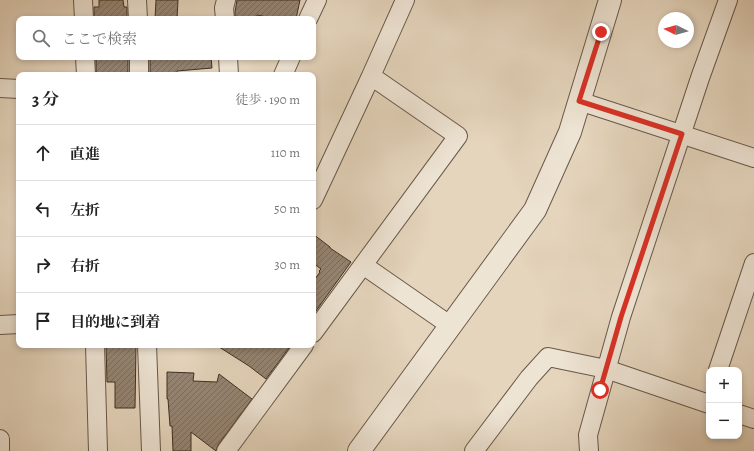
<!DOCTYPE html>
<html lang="ja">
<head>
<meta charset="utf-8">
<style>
  :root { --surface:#fff; --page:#f6f6f6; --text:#222; --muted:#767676; --line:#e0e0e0 }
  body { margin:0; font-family:Alegreya,"Noto Serif JP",serif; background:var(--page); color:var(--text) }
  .controls { position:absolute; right:12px; bottom:12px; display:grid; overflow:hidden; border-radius:8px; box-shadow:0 2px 6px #0003 }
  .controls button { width:36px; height:36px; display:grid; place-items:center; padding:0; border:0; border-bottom:1px solid var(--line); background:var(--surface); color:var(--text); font:20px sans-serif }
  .compass { position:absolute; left:658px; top:12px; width:36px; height:36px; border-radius:50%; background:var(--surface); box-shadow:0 2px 6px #0003; rotate:275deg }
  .stop { position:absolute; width:12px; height:12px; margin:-9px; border:3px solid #d93025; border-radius:50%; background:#fff }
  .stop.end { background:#d93025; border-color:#fff; box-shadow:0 1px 4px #0008 }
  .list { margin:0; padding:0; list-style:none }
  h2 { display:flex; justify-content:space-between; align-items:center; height:52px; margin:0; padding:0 16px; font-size:17px }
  h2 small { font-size:13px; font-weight:400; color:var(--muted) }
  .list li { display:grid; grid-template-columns:26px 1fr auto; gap:12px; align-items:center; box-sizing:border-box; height:56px; padding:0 16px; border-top:1px solid var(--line) }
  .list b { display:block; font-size:15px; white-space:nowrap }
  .list em { font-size:13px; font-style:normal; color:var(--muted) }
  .icon { flex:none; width:22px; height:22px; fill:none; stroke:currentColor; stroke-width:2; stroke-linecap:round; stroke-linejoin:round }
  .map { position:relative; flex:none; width:754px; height:451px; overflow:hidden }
  .search { position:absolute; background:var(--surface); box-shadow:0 2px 6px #0003; left:16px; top:16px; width:300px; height:44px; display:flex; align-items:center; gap:10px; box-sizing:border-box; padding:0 14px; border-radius:8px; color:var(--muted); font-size:15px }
  .panel { position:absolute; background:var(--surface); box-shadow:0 2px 6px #0003; left:16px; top:72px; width:300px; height:276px; border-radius:8px }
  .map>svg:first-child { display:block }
</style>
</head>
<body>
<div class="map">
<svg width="754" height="451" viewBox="0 0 754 451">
  <defs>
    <pattern id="building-hatch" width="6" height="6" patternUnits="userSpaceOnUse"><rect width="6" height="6" fill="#958574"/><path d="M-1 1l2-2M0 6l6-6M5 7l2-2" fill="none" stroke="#7b6d5f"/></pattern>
  </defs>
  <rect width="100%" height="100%" fill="#e5d5bd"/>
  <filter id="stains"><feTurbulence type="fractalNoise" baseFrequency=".005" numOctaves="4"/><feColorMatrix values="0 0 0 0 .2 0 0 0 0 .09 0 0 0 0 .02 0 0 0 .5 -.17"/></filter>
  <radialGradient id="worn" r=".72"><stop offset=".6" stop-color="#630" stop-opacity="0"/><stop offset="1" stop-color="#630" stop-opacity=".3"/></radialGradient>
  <!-- building -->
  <path fill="url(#building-hatch)" stroke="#3f2f24" d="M 99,0 L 123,0 L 124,7 L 127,7 L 127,19 L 94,19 L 94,7 L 99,7 Z
    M 156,0 L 178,0 L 177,19 L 155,19 Z
    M 237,0 L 300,0 L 296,19 L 277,19 L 257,15 L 256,19 L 235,19 L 235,12 Z
    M 96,57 L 128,57 L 128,75 L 96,75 Z
    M 150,57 L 211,57 L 212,68 L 177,71 L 177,75 L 150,74 Z
    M 313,234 L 330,247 L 330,248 L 351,262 L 313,315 L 313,282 L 320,272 L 319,271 L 321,269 L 313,263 Z
    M 106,345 L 136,345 L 135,408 L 115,408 L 115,382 L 107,382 Z
    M 216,345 L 291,345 L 266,379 L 249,366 Z
    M 167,372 L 194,373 L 193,381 L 217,382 L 219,374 L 252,399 L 218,445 L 216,451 L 191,432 L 191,451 L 173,451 L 172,426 L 170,426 L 168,399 L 167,399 Z"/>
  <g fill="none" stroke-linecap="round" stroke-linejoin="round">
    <!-- minor casing -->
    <g stroke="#68584a" stroke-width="20">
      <path id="minor" d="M 83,0 L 84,19
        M 137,0 L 138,19
        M 225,19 L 224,8 L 226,0
        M 308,19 L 317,0
        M 85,57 L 86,75
        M 139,57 L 139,75
        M 228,57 L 229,75
        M 283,75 L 291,57
        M 0,88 L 19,89
        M 579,101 L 754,158
        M 313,200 L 371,76
        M 363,265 L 451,326
        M 0,325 L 19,324
        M 313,333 L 458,136 L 371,76 L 405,0
        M 95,345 L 98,451
        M 147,345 L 151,451
        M 718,370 L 754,263
        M 739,414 L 754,419
        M 0,439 L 0,451
        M 226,451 L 304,345
        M 474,451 L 529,378 L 548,357 L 606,369 L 709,404
        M 589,451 L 588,435 L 621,317 L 700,78 L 728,0"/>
    </g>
    <!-- tertiary casing -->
    <g stroke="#68584a" stroke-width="24">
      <path id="tertiary" d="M 359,451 L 535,210 L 570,132 L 610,0"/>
    </g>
    <!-- minor -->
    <use href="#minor" stroke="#eee4d4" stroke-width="18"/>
    <!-- tertiary -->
    <use href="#tertiary" stroke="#eee4d4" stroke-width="22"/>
  </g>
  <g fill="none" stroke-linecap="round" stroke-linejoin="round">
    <!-- route -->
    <path stroke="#d93025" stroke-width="5" d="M 600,390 L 621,317 L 682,134 L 579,101 L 601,32"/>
  </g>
  <rect width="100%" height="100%" filter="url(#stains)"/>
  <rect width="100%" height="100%" fill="url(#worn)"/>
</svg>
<div class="controls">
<button>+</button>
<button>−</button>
</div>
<svg class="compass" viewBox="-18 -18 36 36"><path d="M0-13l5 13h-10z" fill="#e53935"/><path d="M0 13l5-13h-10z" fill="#767676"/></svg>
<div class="stop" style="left:600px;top:390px"></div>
<div class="stop end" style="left:601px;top:32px"></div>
<div class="search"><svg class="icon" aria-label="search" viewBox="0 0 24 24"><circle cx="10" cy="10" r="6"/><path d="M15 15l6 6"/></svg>ここで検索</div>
<section class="panel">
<h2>3 分<small>徒歩 · 190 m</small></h2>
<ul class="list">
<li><svg class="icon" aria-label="ahead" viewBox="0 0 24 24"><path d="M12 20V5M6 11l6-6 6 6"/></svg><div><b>直進</b></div><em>110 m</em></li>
<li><svg class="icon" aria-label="left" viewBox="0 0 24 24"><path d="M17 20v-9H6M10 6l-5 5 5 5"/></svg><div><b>左折</b></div><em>50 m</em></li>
<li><svg class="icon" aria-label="right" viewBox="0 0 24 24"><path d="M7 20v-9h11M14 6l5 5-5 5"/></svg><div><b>右折</b></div><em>30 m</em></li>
<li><svg class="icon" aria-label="arrive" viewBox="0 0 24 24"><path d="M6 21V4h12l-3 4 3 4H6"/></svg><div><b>目的地に到着</b></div></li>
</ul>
</section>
</div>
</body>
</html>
